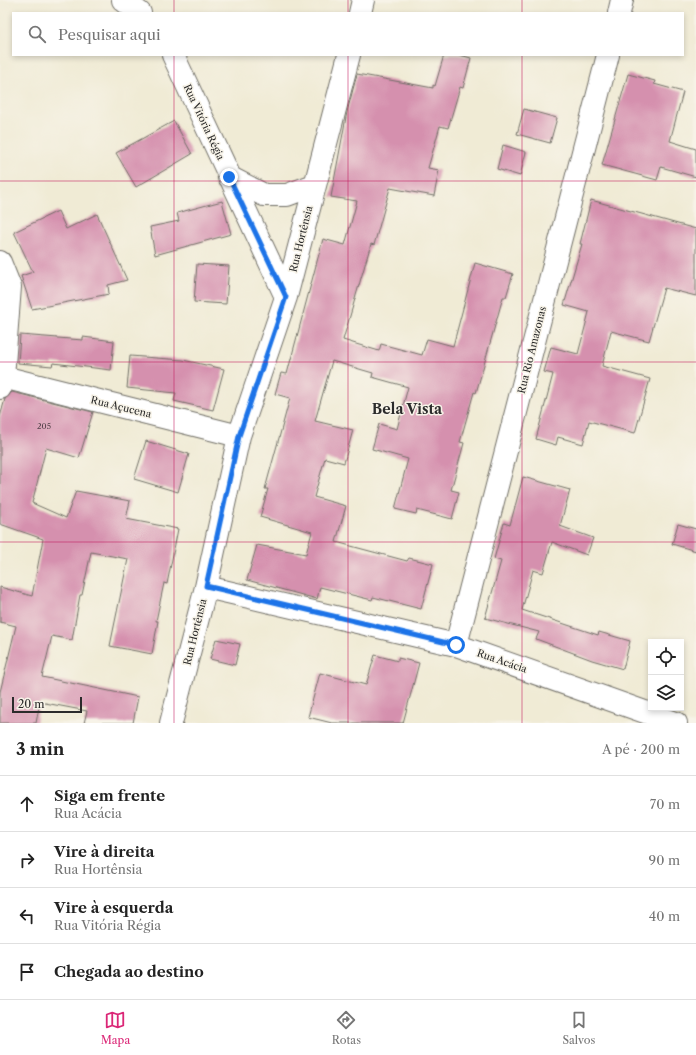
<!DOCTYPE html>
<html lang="pt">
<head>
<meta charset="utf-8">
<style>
  :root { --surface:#fff; --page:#f2f2f2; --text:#222; --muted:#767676; --line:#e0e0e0; --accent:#db2777 }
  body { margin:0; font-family:"Libre Caslon Text",serif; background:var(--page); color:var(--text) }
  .controls { position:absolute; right:12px; bottom:12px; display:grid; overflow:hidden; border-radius:0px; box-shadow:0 2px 6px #0003 }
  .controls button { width:36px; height:36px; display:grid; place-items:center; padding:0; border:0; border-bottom:1px solid var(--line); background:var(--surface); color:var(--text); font:20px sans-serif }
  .scale { position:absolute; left:12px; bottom:10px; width:70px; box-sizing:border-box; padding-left:4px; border:2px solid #2b2b2b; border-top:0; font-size:11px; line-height:14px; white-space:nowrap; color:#2b2b2b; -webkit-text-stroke:3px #f7f3e8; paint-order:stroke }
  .stop { position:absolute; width:12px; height:12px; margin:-9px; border:3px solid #1a73e8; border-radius:50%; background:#fff }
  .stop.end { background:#1a73e8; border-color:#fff; box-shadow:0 1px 4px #0008 }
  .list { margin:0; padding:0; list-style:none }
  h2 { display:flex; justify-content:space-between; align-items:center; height:52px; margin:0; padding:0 16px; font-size:17px }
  h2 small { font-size:13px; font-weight:400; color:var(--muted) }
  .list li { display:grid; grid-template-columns:26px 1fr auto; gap:12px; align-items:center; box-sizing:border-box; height:56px; padding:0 16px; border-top:1px solid var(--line) }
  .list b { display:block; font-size:15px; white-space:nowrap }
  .list p { margin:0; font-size:13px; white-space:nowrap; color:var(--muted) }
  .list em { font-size:13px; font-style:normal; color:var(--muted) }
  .icon { flex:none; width:22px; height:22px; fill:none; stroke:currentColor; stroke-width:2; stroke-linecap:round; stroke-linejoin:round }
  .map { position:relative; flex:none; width:696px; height:723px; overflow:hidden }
  .search { position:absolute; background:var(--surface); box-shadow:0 2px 6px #0003; left:12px; right:12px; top:12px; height:44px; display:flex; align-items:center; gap:10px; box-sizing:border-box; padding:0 14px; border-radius:0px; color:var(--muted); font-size:15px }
  .sheet { height:276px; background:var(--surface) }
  nav { display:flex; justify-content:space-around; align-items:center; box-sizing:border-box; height:56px; border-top:1px solid var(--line); background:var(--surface); font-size:11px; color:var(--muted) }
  nav a { display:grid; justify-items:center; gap:2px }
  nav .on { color:var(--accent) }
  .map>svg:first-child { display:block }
</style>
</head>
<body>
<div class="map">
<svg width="696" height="723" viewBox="0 0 696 723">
  <rect width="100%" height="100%" fill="#f7f3e8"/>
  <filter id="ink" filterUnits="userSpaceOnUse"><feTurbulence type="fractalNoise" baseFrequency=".025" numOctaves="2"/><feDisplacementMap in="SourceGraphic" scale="8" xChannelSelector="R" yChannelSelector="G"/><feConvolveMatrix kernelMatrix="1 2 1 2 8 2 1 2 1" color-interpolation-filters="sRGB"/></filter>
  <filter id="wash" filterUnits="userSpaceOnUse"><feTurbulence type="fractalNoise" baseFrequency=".012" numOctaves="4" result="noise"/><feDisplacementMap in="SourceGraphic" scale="16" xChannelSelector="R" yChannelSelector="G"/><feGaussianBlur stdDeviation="0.9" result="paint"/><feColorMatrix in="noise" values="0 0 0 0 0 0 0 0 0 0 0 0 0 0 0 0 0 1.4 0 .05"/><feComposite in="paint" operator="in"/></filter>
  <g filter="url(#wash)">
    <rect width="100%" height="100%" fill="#f0ebd5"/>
    <g id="blocks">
      <!-- building -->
      <path fill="#d590ae" d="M 444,55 L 460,55 L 471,58 L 463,88 L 460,87 L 448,128 L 440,126 L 428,168 L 439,170 L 434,196 L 390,188 L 374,245 L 371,244 L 343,340 L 379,351 L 381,344 L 422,355 L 427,339 L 453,346 L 475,263 L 513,274 L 506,297 L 503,297 L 476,393 L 474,392 L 460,442 L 464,443 L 451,490 L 459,492 L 452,519 L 417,510 L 416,514 L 395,509 L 408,459 L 372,449 L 379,424 L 397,429 L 408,387 L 372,377 L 373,373 L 332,361 L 315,421 L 353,430 L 344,463 L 325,458 L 314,497 L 346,506 L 336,542 L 407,561 L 409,558 L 433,564 L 421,609 L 373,597 L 372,600 L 320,587 L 317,599 L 247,580 L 257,545 L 306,554 L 312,532 L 260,517 L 268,489 L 265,489 L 290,398 L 275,394 L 281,373 L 287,374 L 323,239 L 345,245 L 357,201 L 331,197 L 347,112 L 357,74 L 433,88 L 433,85 L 435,86 Z
        M 628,74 L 655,81 L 654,84 L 683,92 L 670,141 L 696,149 L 696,177 L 661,167 L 657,180 L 602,165 Z
        M 524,109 L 557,118 L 550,143 L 517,134 Z
        M 174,121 L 192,154 L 136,187 L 116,153 Z
        M 503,145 L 526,152 L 520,176 L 497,169 Z
        M 591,200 L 696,229 L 696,296 L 664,288 L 649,341 L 611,331 L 602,366 L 650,379 L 635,433 L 589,421 L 583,444 L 558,437 L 556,445 L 536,439 L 553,374 L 544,372 L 551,347 L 578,354 L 589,312 L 564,305 L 582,244 L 580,244 Z
        M 222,201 L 231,234 L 155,255 L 150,227 L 179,221 L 177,213 Z
        M 58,211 L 66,229 L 97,214 L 127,280 L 108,285 L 109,294 L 32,309 L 21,276 L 33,272 L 14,232 Z
        M 197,264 L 229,266 L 226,304 L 194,302 Z
        M 20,335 L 83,340 L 83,337 L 114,341 L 111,370 L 53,363 L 52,366 L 18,363 Z
        M 130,356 L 183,360 L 224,369 L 213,410 L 174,401 L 176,393 L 127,388 Z
        M 12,392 L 93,412 L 79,458 L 46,448 L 32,503 L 66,518 L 76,491 L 130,501 L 126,519 L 178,529 L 167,584 L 164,583 L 156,621 L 158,621 L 152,654 L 110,646 L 128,559 L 91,552 L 82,595 L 80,595 L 72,640 L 52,636 L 42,677 L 138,697 L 133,723 L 84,723 L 87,711 L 40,702 L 36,723 L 0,723 L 0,692 L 16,626 L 0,622 L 0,587 L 32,596 L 43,539 L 0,524 L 0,417 L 5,399 Z
        M 146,441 L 189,454 L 178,492 L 134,479 Z
        M 523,477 L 570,490 L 560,526 L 593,538 L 587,555 L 552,542 L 543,573 L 533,570 L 522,610 L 598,635 L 599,632 L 630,641 L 623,669 L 592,660 L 536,639 L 539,632 L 485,618 L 501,561 L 494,559 L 504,523 L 510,525 Z
        M 678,524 L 696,529 L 696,551 L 672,544 Z
        M 216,639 L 240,644 L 235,665 L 210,659 Z
        M 375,655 L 398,661 L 398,658 L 419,663 L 403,723 L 332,723 L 308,717 L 320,673 L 366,685 Z"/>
    </g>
  </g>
  <g filter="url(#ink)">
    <use href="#blocks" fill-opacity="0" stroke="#706e66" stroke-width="1"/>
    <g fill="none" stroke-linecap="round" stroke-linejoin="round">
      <!-- minor casing -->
      <g stroke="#706e66" stroke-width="24">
        <path id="minor" d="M 123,0 L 140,13
          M 360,13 L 363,0
          M 619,13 L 622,0
          M 173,55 L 286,297
          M 229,177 L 264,195 L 287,195 L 314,185
          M 0,262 L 10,287 L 3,377 L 0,388
          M 3,377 L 239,436
          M 206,587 L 456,645 L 676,723
          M 456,645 L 608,55
          M 171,723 L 206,587 L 239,436 L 286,297 L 349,55"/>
      </g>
      <!-- minor -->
      <use href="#minor" stroke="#fff" stroke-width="22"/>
    </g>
  </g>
  <g fill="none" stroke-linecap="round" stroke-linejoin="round" filter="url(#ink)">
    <!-- route -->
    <path stroke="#1a73e8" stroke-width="5" d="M 229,177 L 286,297 L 239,436 L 206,586 L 456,645"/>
  </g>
  <!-- grid -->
  <path fill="none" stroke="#c2185b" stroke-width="1" stroke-opacity="0.55" d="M 174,0 L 174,13M 348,0 L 348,13M 522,0 L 522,13M 174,55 L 174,723M 348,55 L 348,723M 522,55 L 522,723M 0,181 L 696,181M 0,362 L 696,362M 0,542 L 696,542"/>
  <g text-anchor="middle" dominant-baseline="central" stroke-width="3" stroke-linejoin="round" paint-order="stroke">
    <!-- number labels -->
    <g font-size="8" fill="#56444c">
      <text x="44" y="426">205</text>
    </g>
    <!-- street labels -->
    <g font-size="10" fill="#2b2b2b" stroke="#f7f3e8">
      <text transform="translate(204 122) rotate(65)">Rua Vitória Régia</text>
      <text transform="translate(301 239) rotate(-76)">Rua Hortênsia</text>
      <text transform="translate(532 350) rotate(-76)">Rua Rio Amazonas</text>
      <text transform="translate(121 407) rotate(14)">Rua Açucena</text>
      <text transform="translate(195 632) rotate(-76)">Rua Hortênsia</text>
      <text transform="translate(502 661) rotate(19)">Rua Acácia</text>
    </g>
    <!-- district labels -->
    <g font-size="14" font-weight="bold" fill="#2b2b2b" stroke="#f7f3e8">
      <text x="407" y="409">Bela Vista</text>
    </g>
  </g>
</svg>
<div class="controls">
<button><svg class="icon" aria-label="locate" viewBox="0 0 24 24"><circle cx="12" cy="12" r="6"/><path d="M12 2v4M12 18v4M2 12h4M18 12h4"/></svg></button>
<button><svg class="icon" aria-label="layers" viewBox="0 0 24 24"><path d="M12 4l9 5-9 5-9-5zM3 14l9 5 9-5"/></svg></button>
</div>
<div class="scale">20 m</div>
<div class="stop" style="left:456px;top:645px"></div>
<div class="stop end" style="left:229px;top:177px"></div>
<div class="search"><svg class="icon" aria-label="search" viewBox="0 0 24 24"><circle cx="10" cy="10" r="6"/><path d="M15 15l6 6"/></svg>Pesquisar aqui</div>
</div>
<section class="sheet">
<h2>3 min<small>A pé · 200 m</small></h2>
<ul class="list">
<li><svg class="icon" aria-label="ahead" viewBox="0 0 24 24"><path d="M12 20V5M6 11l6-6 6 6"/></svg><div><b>Siga em frente</b><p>Rua Acácia</p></div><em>70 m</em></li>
<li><svg class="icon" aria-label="right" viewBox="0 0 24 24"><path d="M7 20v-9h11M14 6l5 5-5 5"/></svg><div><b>Vire à direita</b><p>Rua Hortênsia</p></div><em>90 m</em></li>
<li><svg class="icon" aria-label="left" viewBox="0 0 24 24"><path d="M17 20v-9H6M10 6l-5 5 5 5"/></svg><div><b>Vire à esquerda</b><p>Rua Vitória Régia</p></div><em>40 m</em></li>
<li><svg class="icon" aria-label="arrive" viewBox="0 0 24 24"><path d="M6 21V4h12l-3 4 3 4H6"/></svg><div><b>Chegada ao destino</b></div></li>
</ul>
</section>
<nav>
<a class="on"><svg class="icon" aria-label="map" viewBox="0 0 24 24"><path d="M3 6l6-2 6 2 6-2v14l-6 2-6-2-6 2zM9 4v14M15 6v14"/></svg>Mapa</a>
<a><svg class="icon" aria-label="directions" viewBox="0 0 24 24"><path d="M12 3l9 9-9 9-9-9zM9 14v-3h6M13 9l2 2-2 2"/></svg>Rotas</a>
<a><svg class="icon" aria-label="saved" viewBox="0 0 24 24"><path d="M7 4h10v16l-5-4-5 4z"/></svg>Salvos</a>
</nav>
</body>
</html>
